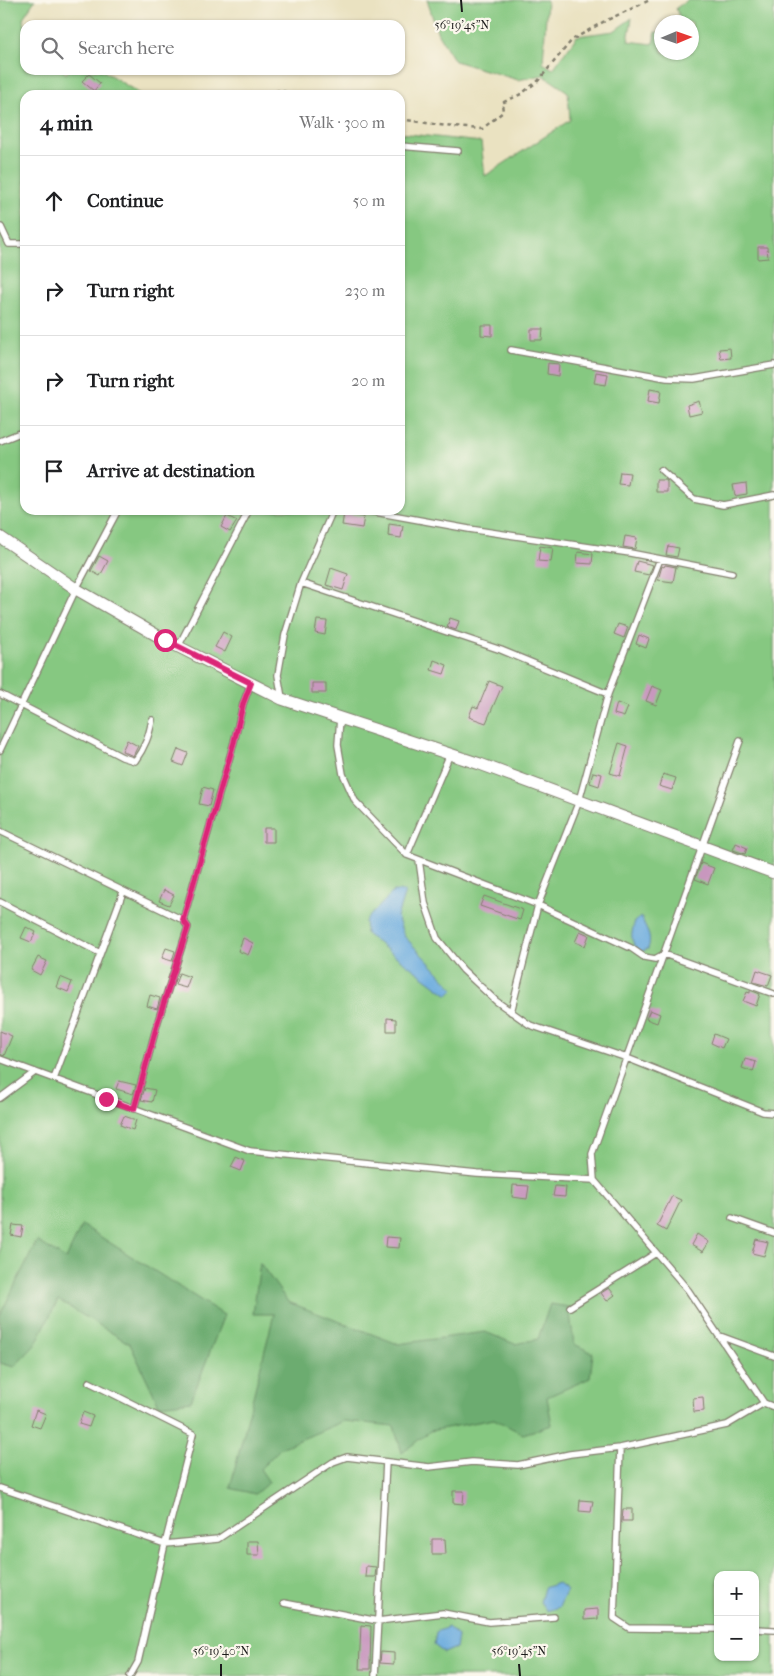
<!DOCTYPE html>
<html lang="en">
<head>
<meta charset="utf-8">
<style>
  :root { --surface:#fff; --page:#f6f6f6; --text:#202124; --muted:#757577; --line:#e0e0e0 }
  body { margin:0; font-family:"IM FELL French Canon",serif; background:var(--page); color:var(--text) }
  .controls { position:absolute; right:15px; bottom:15px; display:grid; overflow:hidden; border-radius:10px; box-shadow:0 1px 4px #0004 }
  .controls button { width:45px; height:45px; display:grid; place-items:center; padding:0; border:0; border-bottom:1px solid var(--line); background:var(--surface); color:var(--text); font:25px sans-serif }
  .compass { position:absolute; left:654px; top:15px; width:45px; height:45px; border-radius:50%; background:var(--surface); box-shadow:0 1px 4px #0004; rotate:88deg }
  .stop { position:absolute; width:15px; height:15px; margin:-11px; border:4px solid #db2777; border-radius:50%; background:#fff }
  .stop.end { background:#db2777; border-color:#fff; box-shadow:0 1px 5px #0008 }
  .list { margin:0; padding:0; list-style:none }
  h2 { display:flex; justify-content:space-between; align-items:center; height:65px; margin:0; padding:0 20px; font-size:21px }
  h2 small { font-size:16px; font-weight:400; color:var(--muted) }
  .list li { display:grid; grid-template-columns:32px 1fr auto; gap:15px; align-items:center; box-sizing:border-box; height:90px; padding:0 20px; border-top:1px solid var(--line) }
  .list b { display:block; font-size:19px; white-space:nowrap }
  .list em { font-size:16px; font-style:normal; color:var(--muted) }
  .icon { flex:none; width:28px; height:28px; fill:none; stroke:currentColor; stroke-width:2; stroke-linecap:round; stroke-linejoin:round }
  .map { position:relative; flex:none; width:774px; height:1676px; overflow:hidden }
  .search { position:absolute; background:var(--surface); box-shadow:0 1px 4px #0004; left:20px; top:20px; width:385px; height:55px; display:flex; align-items:center; gap:12px; box-sizing:border-box; padding:0 18px; border-radius:15px; color:var(--muted); font-size:19px }
  .panel { position:absolute; background:var(--surface); box-shadow:0 1px 4px #0004; left:20px; top:90px; width:385px; height:425px; border-radius:15px }
  .map>svg:first-child { display:block }
</style>
</head>
<body>
<div class="map">
<svg width="774" height="1676" viewBox="0 0 774 1676">
  <rect width="100%" height="100%" fill="#fbf7ec"/>
  <filter id="ink" filterUnits="userSpaceOnUse"><feTurbulence type="fractalNoise" baseFrequency=".02" numOctaves="2"/><feDisplacementMap in="SourceGraphic" scale="10" xChannelSelector="R" yChannelSelector="G"/><feConvolveMatrix kernelMatrix="1 2 1 2 8 2 1 2 1" color-interpolation-filters="sRGB"/></filter>
  <filter id="wash" filterUnits="userSpaceOnUse"><feTurbulence type="fractalNoise" baseFrequency=".0096" numOctaves="4" result="noise"/><feDisplacementMap in="SourceGraphic" scale="20" xChannelSelector="R" yChannelSelector="G"/><feGaussianBlur stdDeviation="1.12" result="paint"/><feColorMatrix in="noise" values="0 0 0 0 0 0 0 0 0 0 0 0 0 0 0 0 0 1.4 0 .05"/><feComposite in="paint" operator="in"/></filter>
  <g filter="url(#wash)">
    <rect width="100%" height="100%" fill="#eae2c1"/>
    <!-- green -->
    <path fill="#86c881" stroke="#51724e" fill-rule="evenodd" d="M 0,0 L 35,0 L 23,18 L 25,25 L 25,70 L 63,70 L 66,74 L 69,70 L 102,70 L 142,95 L 25,95 L 25,510 L 400,510 L 400,133 L 481,142 L 485,176 L 570,120 L 568,92 L 543,75 L 518,80 L 455,61 L 438,34 L 427,0 L 547,0 L 543,63 L 553,69 L 577,36 L 614,31 L 632,18 L 628,41 L 653,44 L 655,32 L 661,33 L 662,52 L 692,52 L 692,22 L 681,22 L 676,8 L 688,0 L 774,0 L 774,1676 L 0,1676 ZM 718,1575 L 755,1575 L 755,1657 L 718,1657 Z"/>
    <!-- forest -->
    <path fill="#6cac6f" stroke="#446446" d="M 82,1225 L 224,1315 L 191,1401 L 159,1405 L 130,1344 L 58,1300 L 35,1345 L 14,1367 L 0,1363 L 0,1315 L 37,1241 L 66,1259 Z
      M 260,1263 L 288,1302 L 398,1344 L 485,1332 L 515,1344 L 538,1339 L 550,1304 L 569,1307 L 574,1344 L 593,1353 L 590,1378 L 547,1397 L 552,1425 L 523,1434 L 494,1419 L 430,1431 L 402,1453 L 394,1426 L 344,1421 L 281,1448 L 260,1469 L 269,1482 L 255,1494 L 230,1488 L 274,1314 L 253,1314 Z"/>
    <!-- water -->
    <path fill="#6babde" stroke="#44647d" d="M 394,891 L 405,892 L 397,917 L 404,936 L 454,989 L 448,995 L 366,934 L 365,921 Z
      M 642,917 C 645,931 653,935 648,949 L 640,952 C 629,941 631,934 635,921 Z
      M 558,1583 L 567,1590 L 559,1607 L 547,1611 L 540,1602 L 544,1588 Z
      M 448,1627 L 458,1636 L 456,1648 L 444,1653 L 434,1645 L 436,1632 Z"/>
    <g id="blocks">
      <!-- building -->
      <path fill="#c897be" d="M 89,74 L 100,83 L 94,91 L 82,81 Z
        M 758,247 L 767,247 L 768,258 L 758,259 Z
        M 481,325 L 492,325 L 492,336 L 481,335 Z
        M 531,329 L 543,329 L 542,340 L 531,340 Z
        M 730,348 L 731,358 L 721,359 L 719,349 Z
        M 548,363 L 559,364 L 558,376 L 547,374 Z
        M 596,372 L 608,374 L 606,385 L 594,383 Z
        M 650,389 L 661,391 L 659,403 L 648,401 Z
        M 699,401 L 702,412 L 689,415 L 687,405 Z
        M 620,472 L 630,473 L 628,485 L 618,484 Z
        M 656,480 L 666,480 L 667,482 L 667,492 L 656,492 Z
        M 746,483 L 747,494 L 735,496 L 733,485 Z
        M 344,513 L 364,517 L 362,528 L 342,525 Z
        M 227,516 L 237,521 L 230,532 L 221,527 Z
        M 389,524 L 403,526 L 401,538 L 388,536 Z
        M 625,536 L 637,538 L 635,549 L 623,547 Z
        M 540,546 L 553,548 L 551,562 L 538,561 Z
        M 668,546 L 679,548 L 677,557 L 666,555 Z
        M 578,552 L 593,554 L 592,564 L 577,563 Z
        M 99,556 L 108,561 L 100,576 L 91,571 Z
        M 637,561 L 653,565 L 649,575 L 634,572 Z
        M 665,565 L 676,567 L 673,582 L 658,580 L 662,566 L 664,567 Z
        M 331,568 L 348,574 L 343,590 L 326,585 Z
        M 450,618 L 459,621 L 456,630 L 447,627 Z
        M 317,620 L 327,621 L 325,635 L 315,633 Z
        M 618,624 L 628,627 L 624,638 L 614,634 Z
        M 223,632 L 232,637 L 225,652 L 215,647 Z
        M 639,635 L 649,639 L 646,648 L 636,644 Z
        M 434,660 L 447,665 L 444,674 L 431,670 Z
        M 489,681 L 502,686 L 486,723 L 469,717 L 473,706 L 478,708 Z
        M 312,683 L 326,683 L 326,693 L 312,693 Z
        M 652,686 L 662,690 L 656,705 L 646,701 Z
        M 617,703 L 628,707 L 624,717 L 614,714 Z
        M 127,740 L 138,746 L 133,756 L 122,751 Z
        M 619,743 L 628,746 L 620,776 L 610,773 Z
        M 178,749 L 188,753 L 183,766 L 173,762 Z
        M 593,772 L 602,774 L 599,786 L 590,783 Z
        M 663,774 L 676,778 L 672,790 L 659,786 Z
        M 203,787 L 213,790 L 209,806 L 199,804 Z
        M 264,828 L 274,828 L 274,842 L 264,842 Z
        M 736,843 L 747,848 L 745,854 L 733,850 Z
        M 701,863 L 714,868 L 708,884 L 695,879 Z
        M 164,890 L 174,895 L 169,905 L 159,901 Z
        M 484,896 L 523,910 L 520,920 L 480,906 Z
        M 26,927 L 36,932 L 31,942 L 21,938 Z
        M 580,931 L 589,935 L 585,946 L 575,942 Z
        M 243,938 L 253,943 L 248,955 L 238,951 Z
        M 166,948 L 175,951 L 172,961 L 162,958 Z
        M 38,957 L 47,961 L 40,975 L 31,970 Z
        M 757,970 L 772,975 L 768,986 L 753,982 Z
        M 179,973 L 190,977 L 186,988 L 175,985 Z
        M 60,977 L 72,982 L 68,992 L 56,987 Z
        M 750,990 L 760,994 L 756,1006 L 743,1001 L 747,992 L 750,993 Z
        M 150,995 L 160,998 L 157,1009 L 147,1006 Z
        M 650,1010 L 660,1014 L 657,1023 L 646,1019 Z
        M 387,1018 L 396,1019 L 396,1031 L 387,1031 Z
        M 0,1031 L 12,1036 L 4,1056 L 0,1054 Z
        M 714,1034 L 726,1039 L 722,1048 L 711,1043 Z
        M 745,1059 L 756,1062 L 753,1072 L 742,1068 Z
        M 119,1081 L 136,1085 L 133,1094 L 116,1089 Z
        M 145,1088 L 155,1090 L 152,1102 L 141,1100 Z
        M 124,1116 L 136,1120 L 133,1130 L 120,1125 Z
        M 236,1157 L 245,1161 L 241,1171 L 231,1167 Z
        M 513,1185 L 529,1186 L 527,1199 L 512,1197 Z
        M 555,1186 L 566,1187 L 565,1197 L 553,1196 Z
        M 672,1196 L 681,1200 L 666,1231 L 657,1226 Z
        M 13,1225 L 23,1226 L 21,1237 L 11,1235 Z
        M 697,1234 L 709,1242 L 703,1252 L 691,1245 Z
        M 386,1237 L 400,1238 L 399,1248 L 385,1247 Z
        M 756,1239 L 768,1242 L 764,1256 L 752,1253 Z
        M 609,1288 L 615,1295 L 607,1301 L 601,1293 Z
        M 703,1397 L 704,1411 L 694,1412 L 693,1398 Z
        M 36,1410 L 46,1414 L 40,1428 L 31,1425 Z
        M 83,1412 L 93,1416 L 89,1427 L 79,1424 Z
        M 453,1491 L 464,1491 L 463,1504 L 453,1503 Z
        M 580,1500 L 593,1501 L 591,1512 L 579,1511 Z
        M 623,1509 L 632,1509 L 632,1521 L 622,1521 Z
        M 432,1539 L 445,1539 L 446,1554 L 432,1554 Z
        M 247,1541 L 258,1541 L 259,1555 L 247,1555 Z
        M 366,1566 L 376,1567 L 375,1577 L 365,1577 Z
        M 598,1609 L 598,1619 L 584,1620 L 584,1610 Z
        M 361,1625 L 371,1626 L 370,1669 L 359,1669 Z
        M 381,1652 L 394,1653 L 394,1664 L 380,1663 Z"/>
    </g>
  </g>
  <g filter="url(#ink)">
    <use href="#blocks" fill-opacity="0" stroke="#837f6e" stroke-width="1"/>
    <g fill="none" stroke-linecap="round" stroke-linejoin="round">
      <!-- lane casing -->
      <g stroke="#837f6e" stroke-width="8">
        <path id="lane" d="M 400,146 L 458,151
          M 0,227 L 1,227 L 9,244 L 25,244
          M 511,350 L 667,378 L 694,379 L 774,365
          M 0,441 L 25,431
          M 661,470 L 694,499 L 723,505 L 774,495
          M 364,510 L 469,529 L 630,553 L 732,573
          M 301,583 L 501,650 L 608,694
          M 178,647 L 249,510
          M 0,694 L 122,757 L 135,761 C 145,747 149,736 152,720
          M 282,698 L 278,675 L 285,635 L 301,583 L 333,510
          M 340,718 L 338,745 L 343,774 L 355,801 L 407,855 L 538,905 L 631,948 L 644,957 L 655,959 L 664,954 L 774,994
          M 740,741 L 592,1154 L 594,1180 L 688,1290 L 764,1403 L 774,1407
          M 0,750 L 76,589 L 118,510
          M 0,831 L 183,920 L 234,742 L 243,704 L 251,683
          M 407,855 L 450,754
          M 419,860 L 425,903 L 437,938 L 463,970 L 496,1001 L 530,1025 L 627,1058 L 763,1112 L 774,1113
          M 0,902 L 100,953
          M 511,1012 L 538,905 L 579,801 L 608,694 L 660,559
          M 0,1059 L 250,1151 L 477,1174 L 594,1180
          M 54,1079 L 123,892
          M 0,1098 L 35,1072
          M 134,1109 L 158,1021 L 188,927 L 183,920
          M 732,1218 L 774,1233
          M 570,1307 L 656,1253
          M 720,1336 L 774,1356
          M 89,1382 L 193,1434 L 165,1544 L 138,1662 L 130,1676
          M 620,1448 L 614,1618 L 629,1628 L 718,1629
          M 0,1488 L 165,1544 L 218,1539 L 333,1462 L 347,1457 L 429,1467 L 472,1462 L 518,1465 L 570,1454 L 620,1448 L 727,1425 L 764,1403
          M 284,1603 L 378,1621 L 443,1613 L 489,1622 L 554,1617
          M 755,1629 L 774,1630
          M 375,1676 L 386,1462"/>
      </g>
      <!-- street casing -->
      <g stroke="#837f6e" stroke-width="13">
        <path id="street" d="M 0,537 L 76,589 L 165,640 L 282,699 L 480,764 L 774,873"/>
      </g>
      <!-- path -->
      <path stroke="#837f6e" stroke-width="2.5" stroke-dasharray="4 4" stroke-linecap="butt" d="M 268,95 L 279,90 L 295,95
        M 400,119 L 453,127 L 482,129 L 503,112 L 502,103 L 521,94 L 538,81 L 572,40 L 603,22 L 650,0"/>
      <!-- lane -->
      <use href="#lane" stroke="#fff" stroke-width="5.5"/>
      <!-- street -->
      <use href="#street" stroke="#fff" stroke-width="11"/>
    </g>
  </g>
  <g fill="none" stroke-linecap="round" stroke-linejoin="round" filter="url(#ink)">
    <!-- route -->
    <path stroke="#db2777" stroke-width="6" d="M 106,1099 L 134,1109 L 158,1021 L 188,927 L 183,920 L 234,742 L 243,704 L 251,683 L 165,640"/>
  </g>
  <!-- ticks -->
  <path fill="none" stroke="#1c1c1c" stroke-width="2" d="M 461,0 L 462,12M 221,1664 L 221,1676M 519,1664 L 520,1676"/>
  <g font-size="12" text-anchor="middle" fill="#1c1c1c" stroke="#fbf7ec" stroke-width="4.5" stroke-linejoin="round" paint-order="stroke">
    <text x="462" y="29">56°19'45"N</text>
    <text x="221" y="1655">56°19'40"N</text>
    <text x="519" y="1655">56°19'45"N</text>
  </g>
</svg>
<div class="controls">
<button>+</button>
<button>−</button>
</div>
<svg class="compass" viewBox="-18 -18 36 36"><path d="M0-13l5 13h-10z" fill="#e53935"/><path d="M0 13l5-13h-10z" fill="#757577"/></svg>
<div class="stop" style="left:165px;top:640px"></div>
<div class="stop end" style="left:106px;top:1099px"></div>
<div class="search"><svg class="icon" aria-label="search" viewBox="0 0 24 24"><circle cx="10" cy="10" r="6"/><path d="M15 15l6 6"/></svg>Search here</div>
<section class="panel">
<h2>4 min<small>Walk · 300 m</small></h2>
<ul class="list">
<li><svg class="icon" aria-label="ahead" viewBox="0 0 24 24"><path d="M12 20V5M6 11l6-6 6 6"/></svg><div><b>Continue</b></div><em>50 m</em></li>
<li><svg class="icon" aria-label="right" viewBox="0 0 24 24"><path d="M7 20v-9h11M14 6l5 5-5 5"/></svg><div><b>Turn right</b></div><em>230 m</em></li>
<li><svg class="icon" aria-label="right" viewBox="0 0 24 24"><path d="M7 20v-9h11M14 6l5 5-5 5"/></svg><div><b>Turn right</b></div><em>20 m</em></li>
<li><svg class="icon" aria-label="arrive" viewBox="0 0 24 24"><path d="M6 21V4h12l-3 4 3 4H6"/></svg><div><b>Arrive at destination</b></div></li>
</ul>
</section>
</div>
</body>
</html>
